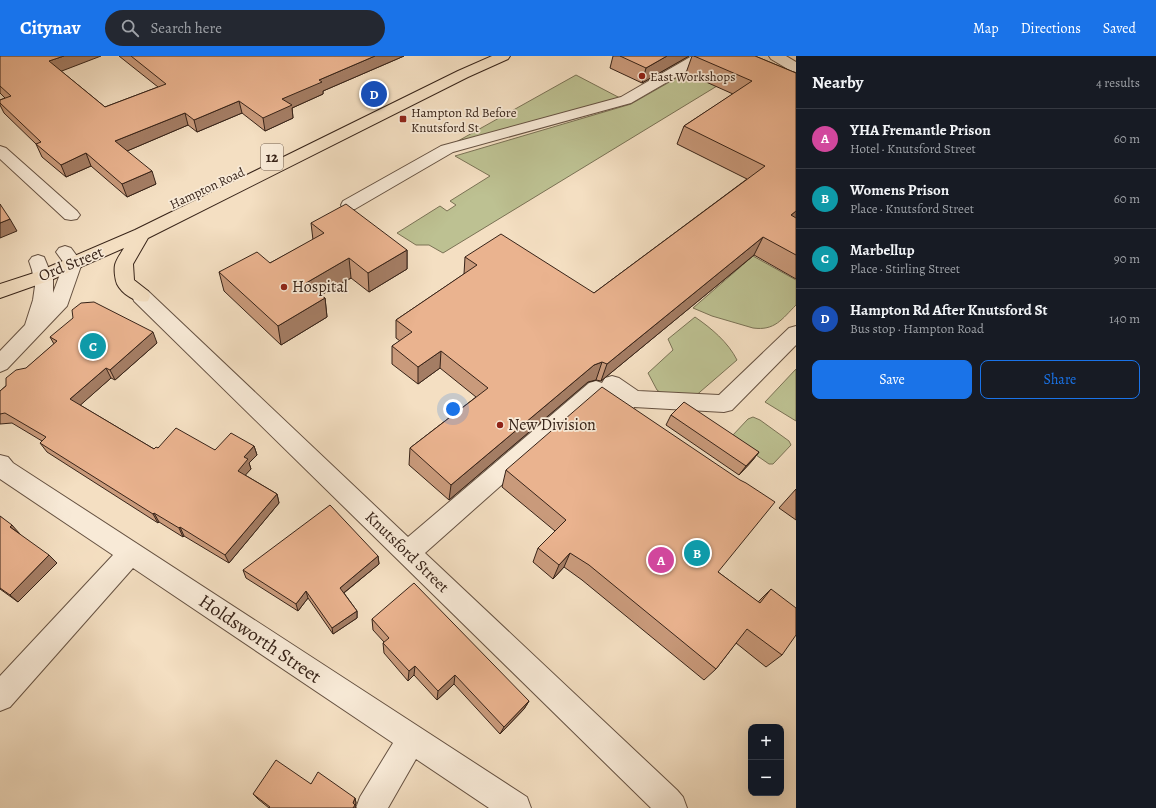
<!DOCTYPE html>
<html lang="en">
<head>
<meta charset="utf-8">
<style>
  :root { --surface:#171b24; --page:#242831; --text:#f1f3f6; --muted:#9ea1a6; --line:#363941; --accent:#1a73e8 }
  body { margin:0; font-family:Alegreya,serif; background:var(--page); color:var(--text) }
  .controls { position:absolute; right:12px; bottom:12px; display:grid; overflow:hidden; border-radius:8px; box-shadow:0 4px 16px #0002 }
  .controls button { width:36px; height:36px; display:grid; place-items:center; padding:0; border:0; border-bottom:1px solid var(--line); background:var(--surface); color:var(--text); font:20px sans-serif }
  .you { position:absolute; left:453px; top:353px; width:14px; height:14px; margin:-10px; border:3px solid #fff; border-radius:50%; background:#1a73e8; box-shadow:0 0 0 6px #1a73e833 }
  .badge { display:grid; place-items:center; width:26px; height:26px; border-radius:50%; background:var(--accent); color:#fff; font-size:13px; font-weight:700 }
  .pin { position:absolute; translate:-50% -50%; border:2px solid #fff; box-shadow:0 1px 4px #0006 }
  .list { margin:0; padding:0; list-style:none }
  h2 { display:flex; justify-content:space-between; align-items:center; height:52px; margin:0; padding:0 16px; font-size:17px }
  h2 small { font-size:13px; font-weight:400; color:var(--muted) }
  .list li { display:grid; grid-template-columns:26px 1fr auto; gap:12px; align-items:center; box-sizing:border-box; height:60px; padding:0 16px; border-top:1px solid var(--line) }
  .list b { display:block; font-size:15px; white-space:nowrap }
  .list p { margin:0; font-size:13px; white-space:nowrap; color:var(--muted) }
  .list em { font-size:13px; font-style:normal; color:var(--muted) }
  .actions { display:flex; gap:8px; padding:12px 16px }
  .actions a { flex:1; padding:9px 0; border:1px solid var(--accent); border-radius:8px; text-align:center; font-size:14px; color:var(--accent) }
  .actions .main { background:var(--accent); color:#fff }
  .icon { flex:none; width:22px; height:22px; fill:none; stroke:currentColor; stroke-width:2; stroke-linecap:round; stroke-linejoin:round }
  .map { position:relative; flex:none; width:796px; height:752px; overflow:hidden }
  header { display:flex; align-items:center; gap:24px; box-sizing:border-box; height:56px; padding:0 20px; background:var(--accent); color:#fff }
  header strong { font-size:19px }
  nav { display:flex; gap:22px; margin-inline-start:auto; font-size:14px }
  .search { width:280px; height:36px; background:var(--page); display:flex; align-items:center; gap:10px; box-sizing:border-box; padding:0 14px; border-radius:22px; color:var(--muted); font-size:15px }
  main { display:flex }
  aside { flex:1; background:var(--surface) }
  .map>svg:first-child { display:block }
</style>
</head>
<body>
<header>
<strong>Citynav</strong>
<div class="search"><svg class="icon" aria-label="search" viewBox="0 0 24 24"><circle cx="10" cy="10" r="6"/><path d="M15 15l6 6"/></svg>Search here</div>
<nav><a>Map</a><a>Directions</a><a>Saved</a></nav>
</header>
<main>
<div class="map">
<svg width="796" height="752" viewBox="0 0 796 752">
  <rect width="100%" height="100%" fill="#f4dfc2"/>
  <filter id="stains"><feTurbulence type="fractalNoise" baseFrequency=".005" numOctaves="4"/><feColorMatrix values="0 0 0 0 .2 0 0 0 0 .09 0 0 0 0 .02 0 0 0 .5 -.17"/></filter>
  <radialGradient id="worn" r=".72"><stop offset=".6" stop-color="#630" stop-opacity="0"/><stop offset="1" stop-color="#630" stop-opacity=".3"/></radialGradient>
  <!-- green -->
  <path fill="#bdc192" stroke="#7a7255" d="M 701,8 L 717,30 L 443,197 L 429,189 L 416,189 L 397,177 L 440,150 L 447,155 L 456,149 L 450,145 L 490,120 L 455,100 L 631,48 Z
    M 576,19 L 620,42 L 449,90 Z
    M 753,200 L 796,224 L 796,249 C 782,263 775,275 753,272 L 712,260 L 693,252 Z
    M 695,261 C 711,272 728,286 737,304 L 693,342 L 661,337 L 657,334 L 648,317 L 673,294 L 668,283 Z
    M 796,313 L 796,365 L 765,346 Z
    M 753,361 L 760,364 L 789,385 L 791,389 L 773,408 L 769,408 L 733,383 L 732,380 L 748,363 Z"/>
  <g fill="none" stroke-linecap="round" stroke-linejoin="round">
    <!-- minor casing -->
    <g stroke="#665242" stroke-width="2">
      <path id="minor" d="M 692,0 L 709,0 L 707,3 L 631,47 L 453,96 L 355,153 L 349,154 L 343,153 L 341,149 L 343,145 L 441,90 L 621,41 Z
        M 769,0 L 786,0 L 796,6 L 796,16 L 791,15 L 771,3 Z
        M 0,90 L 6,92 L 77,155 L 80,159 L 77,163 L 71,164 L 65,163 L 0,103 Z
        M 65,190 L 71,192 L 82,207 L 67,250 L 7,313 L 0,316 L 0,295 L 25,269 L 33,244 L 35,230 L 32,214 L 29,205 L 32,201 L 38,199 L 44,201 L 53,223 L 53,237 L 64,207 L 56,196 L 59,192 Z
        M 141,233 L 148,235 L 408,481 L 589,327 L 596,325 L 602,327 L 605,322 L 612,320 L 619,322 L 638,335 L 719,339 L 789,272 L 796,270 L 796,289 L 732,354 L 724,356 L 634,351 L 631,357 C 617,361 608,352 597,344 L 425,497 L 677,734 L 683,741 L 687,752 L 651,752 L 134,245 L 132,240 L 134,235 Z
        M 0,399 L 8,401 L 13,407 L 527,741 L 531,752 L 489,752 L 416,703 L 388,752 L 356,752 L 360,741 L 393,687 L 133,512 L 10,651 L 0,655 L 0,620 L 113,499 L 0,423 Z"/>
    </g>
    <!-- major casing -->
    <g stroke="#372318" stroke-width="2">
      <path id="major" d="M 492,0 L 510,0 L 508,3 L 468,21 L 148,182 L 133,208 L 134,224 L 148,235 L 150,240 L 148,245 C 137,248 122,238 117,228 C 115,223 114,214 115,209 C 116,204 121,197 124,192 L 51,224 L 0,242 L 0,228 L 37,216 L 135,174 L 458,15 Z"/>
    </g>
    <!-- minor -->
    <use href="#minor" fill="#f8ead7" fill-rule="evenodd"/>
    <!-- major -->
    <use href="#major" fill="#f4dfc2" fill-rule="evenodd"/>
  </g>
  <!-- wall -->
  <path fill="#c99a7b" stroke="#372318" d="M 0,0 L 61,15 L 105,51 L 158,31 L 119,0 L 404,0 L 323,35 L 323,38 L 292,52 L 293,62 L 265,75 L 242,57 L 197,76 L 188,69 L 127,95 L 156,128 L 127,141 L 91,110 L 66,121 L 42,101 L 36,88 L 4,57 L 0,49 L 0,44 L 5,42 L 0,37 Z
    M 613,0 L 689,0 L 642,27 L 610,12 Z
    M 692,0 L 755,0 L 796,17 L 796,223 L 754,199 L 601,325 L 596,324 L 588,326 L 449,444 L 409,409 L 410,392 L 476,341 L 440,312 L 418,328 L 392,308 L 392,290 L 400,285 L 396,282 L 396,264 L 464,218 L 465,201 L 594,237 L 747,123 L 677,88 L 684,70 L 733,38 L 686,17 Z
    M 311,167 L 407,194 L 407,213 L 369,236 L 351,222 L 321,239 L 325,242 L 327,261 L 281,289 L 224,235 L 219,216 L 270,207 L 313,184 Z
    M 50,281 L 157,287 L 115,324 L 111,322 L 80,349 L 154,393 L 158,392 L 215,394 L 254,390 L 257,399 L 249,407 L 251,413 L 245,419 L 277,438 L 279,447 L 229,507 L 184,480 L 183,481 L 159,466 L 158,467 L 47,396 L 40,387 L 42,385 L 12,367 L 0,368 L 0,335 L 54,288 Z
    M 671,359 L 759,396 L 752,405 L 739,419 L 666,369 Z
    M 506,414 L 718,516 L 758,546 L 771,533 L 782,599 L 766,611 L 736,587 L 716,613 L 704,624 L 582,524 L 564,511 L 553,523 L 533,506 L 538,492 L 555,475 L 502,431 Z
    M 796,433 L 796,464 L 779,452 Z
    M 0,460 L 19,478 L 57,507 L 18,546 L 0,533 Z
    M 378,500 L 379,508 L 344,537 L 357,555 L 357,562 L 333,578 L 308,542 L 298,555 L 246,522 L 243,514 Z
    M 372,563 L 529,645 L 524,653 L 500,678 L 454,628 L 437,644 L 414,619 L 408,625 L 384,597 L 383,587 L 384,586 L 373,574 Z
    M 311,728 L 355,742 L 356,747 L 355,750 L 356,752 L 269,752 L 258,743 L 253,738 Z"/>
  <!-- shaded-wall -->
  <path fill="#a47d64" stroke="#372318" d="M 64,0 L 101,0 L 54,18 L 49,5 Z
    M 375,0 L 404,0 L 323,35 L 323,38 L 292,52 L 293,62 L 265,75 L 263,62 L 282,43 L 319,24 Z
    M 667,0 L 689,0 L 642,27 L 646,12 Z
    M 239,45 L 242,57 L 197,76 L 194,64 Z
    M 185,57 L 188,69 L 120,98 L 115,85 Z
    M 86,97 L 91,110 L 66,121 L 61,109 Z
    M 152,115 L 156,128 L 127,141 L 122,128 Z
    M 796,155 L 796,165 L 791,159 Z
    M 10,163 L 17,175 L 0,182 L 0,167 Z
    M 763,181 L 754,199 L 601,325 L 607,308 Z
    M 407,194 L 407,213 L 369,236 L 368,217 Z
    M 349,202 L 351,222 L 309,246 L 306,227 Z
    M 325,242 L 327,261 L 281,289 L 278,270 Z
    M 153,276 L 157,287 L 115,324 L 110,314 Z
    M 441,295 L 440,312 L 418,328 L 418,311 Z
    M 602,306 L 596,324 L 588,326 L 449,444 L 451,429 L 594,309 Z
    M 106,312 L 111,322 L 76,353 L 70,343 Z
    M 254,390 L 257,399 L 249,407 L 251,413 L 241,424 L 238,415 L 244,401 Z
    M 759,396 L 752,405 L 739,419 L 746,410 Z
    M 277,438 L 279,447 L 229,507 L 225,499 Z
    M 154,457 L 159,466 L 158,467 L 153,458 Z
    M 12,469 L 20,478 L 10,471 Z
    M 180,471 L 184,480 L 183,481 L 179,472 Z
    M 570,497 L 564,511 L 553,523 L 559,509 Z
    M 49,499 L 57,507 L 18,546 L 10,539 Z
    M 378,500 L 379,508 L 341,539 L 340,532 Z
    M 306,535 L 308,542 L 298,555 L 296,548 Z
    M 357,555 L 357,562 L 333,578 L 332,572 Z
    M 415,610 L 414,619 L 408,625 L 409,615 Z
    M 455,619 L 454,628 L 437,644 L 438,635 Z
    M 529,645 L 524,653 L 500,678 L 504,671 Z
    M 355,742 L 356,747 L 355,750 L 356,752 L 353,752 L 353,747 Z"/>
  <!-- building -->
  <path fill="#eab38f" stroke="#372318" d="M 0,0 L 64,0 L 49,5 L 105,51 L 166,28 L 131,0 L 375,0 L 319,24 L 322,26 L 282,43 L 292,49 L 263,62 L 239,45 L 194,64 L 185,57 L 115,85 L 152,115 L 122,128 L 86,97 L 61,109 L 36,88 L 41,86 L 0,47 L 0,44 L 11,40 L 0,30 Z
    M 620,0 L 667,0 L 646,12 Z
    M 694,0 L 755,0 L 796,17 L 796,155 L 791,159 L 796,162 L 796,199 L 763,181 L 607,308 L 602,306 L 594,309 L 451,429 L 410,392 L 488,332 L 441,295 L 418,311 L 392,290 L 412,276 L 396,264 L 477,209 L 465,201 L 501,178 L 594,237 L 765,110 L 684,70 L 752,25 Z
    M 0,148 L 10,163 L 0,167 Z
    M 346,148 L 407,194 L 368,217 L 349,202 L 306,227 L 325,242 L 278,270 L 219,216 L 257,196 L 270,207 L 324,177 L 311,167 Z
    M 94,246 L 153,276 L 110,314 L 106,312 L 70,343 L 154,393 L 156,391 L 158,392 L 176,372 L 215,394 L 231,377 L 254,390 L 244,401 L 248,403 L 238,415 L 277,438 L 225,499 L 180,471 L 179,472 L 154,457 L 153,458 L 40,387 L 46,381 L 5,357 L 0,358 L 0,335 L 6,330 L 6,322 L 16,314 L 26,312 L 57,285 L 50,281 L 73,262 L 72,254 L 81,247 Z
    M 602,331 L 740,424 L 746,427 L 775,446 L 718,516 L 760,547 L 771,533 L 796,552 L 796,579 L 782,599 L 747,573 L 716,613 L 589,509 L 570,497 L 559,509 L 538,492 L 566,464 L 506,414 Z
    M 684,346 L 759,396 L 746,410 L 671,359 Z
    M 330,449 L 378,500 L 340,532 L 357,555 L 332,572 L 306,535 L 296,548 L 243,514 Z
    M 0,460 L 12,469 L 10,471 L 49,499 L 10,539 L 0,532 Z
    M 414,527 L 529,645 L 504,671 L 455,619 L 438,635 L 415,610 L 409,615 L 383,587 L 389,582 L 372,563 Z
    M 276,704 L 311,728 L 318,716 L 355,742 L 353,747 L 355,749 L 353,752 L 269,752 L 270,751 L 253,738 Z"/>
  <!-- markers -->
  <g fill="#8f2418" stroke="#f8ead7" stroke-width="1.5">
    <circle cx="642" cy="20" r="4"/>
    <rect x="399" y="59" width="8" height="8" rx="2"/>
    <circle cx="284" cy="231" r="4"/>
    <circle cx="500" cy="369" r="4"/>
  </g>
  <g text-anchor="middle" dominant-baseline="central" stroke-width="3.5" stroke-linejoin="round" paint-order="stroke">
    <!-- far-poi labels -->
    <g font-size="13" fill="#372318" stroke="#f8ead7" text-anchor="start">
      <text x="650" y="20">East Workshops</text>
      <text x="411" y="56">Hampton Rd Before<tspan x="411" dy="15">Knutsford St</tspan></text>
    </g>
    <!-- far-street labels -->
    <g font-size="13" fill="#372318" stroke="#f8ead7">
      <text transform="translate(207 132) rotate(-25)">Hampton Road</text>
    </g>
    <!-- shield labels -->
    <rect fill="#f8ead7" stroke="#715f51" stroke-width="1" x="261" y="88" width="22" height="26" rx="3"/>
    <g font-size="15" font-weight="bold" fill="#372318">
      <text x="272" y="101">12</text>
    </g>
    <!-- street labels -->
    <g font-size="16" fill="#372318" stroke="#f8ead7">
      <text transform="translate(71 208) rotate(-22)">Ord Street</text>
      <text transform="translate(407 496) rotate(44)">Knutsford Street</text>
    </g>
    <!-- poi labels -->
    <g font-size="16" fill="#372318" stroke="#f8ead7" text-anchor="start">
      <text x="292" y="231">Hospital</text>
      <text x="508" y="369">New Division</text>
    </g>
    <!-- near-street labels -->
    <g font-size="19" fill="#372318" stroke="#f8ead7">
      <text transform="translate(260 583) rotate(34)">Holdsworth Street</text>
    </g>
  </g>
  <rect width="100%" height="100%" filter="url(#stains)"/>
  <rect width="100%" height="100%" fill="url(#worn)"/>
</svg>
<div class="controls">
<button>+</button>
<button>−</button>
</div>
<div class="you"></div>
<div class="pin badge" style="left:661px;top:504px;background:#d1479c">A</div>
<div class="pin badge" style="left:697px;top:497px;background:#0f9aa8">B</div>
<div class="pin badge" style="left:93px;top:290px;background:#0f9aa8">C</div>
<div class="pin badge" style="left:374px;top:38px;background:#1a4fb4">D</div>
</div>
<aside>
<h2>Nearby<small>4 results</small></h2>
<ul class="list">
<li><span class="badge" style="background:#d1479c">A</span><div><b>YHA Fremantle Prison</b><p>Hotel · Knutsford Street</p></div><em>60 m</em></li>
<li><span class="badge" style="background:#0f9aa8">B</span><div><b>Womens Prison</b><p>Place · Knutsford Street</p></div><em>60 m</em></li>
<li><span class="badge" style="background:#0f9aa8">C</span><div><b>Marbellup</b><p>Place · Stirling Street</p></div><em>90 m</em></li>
<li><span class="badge" style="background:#1a4fb4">D</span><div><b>Hampton Rd After Knutsford St</b><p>Bus stop · Hampton Road</p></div><em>140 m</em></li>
</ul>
<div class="actions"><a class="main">Save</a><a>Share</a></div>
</aside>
</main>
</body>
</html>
